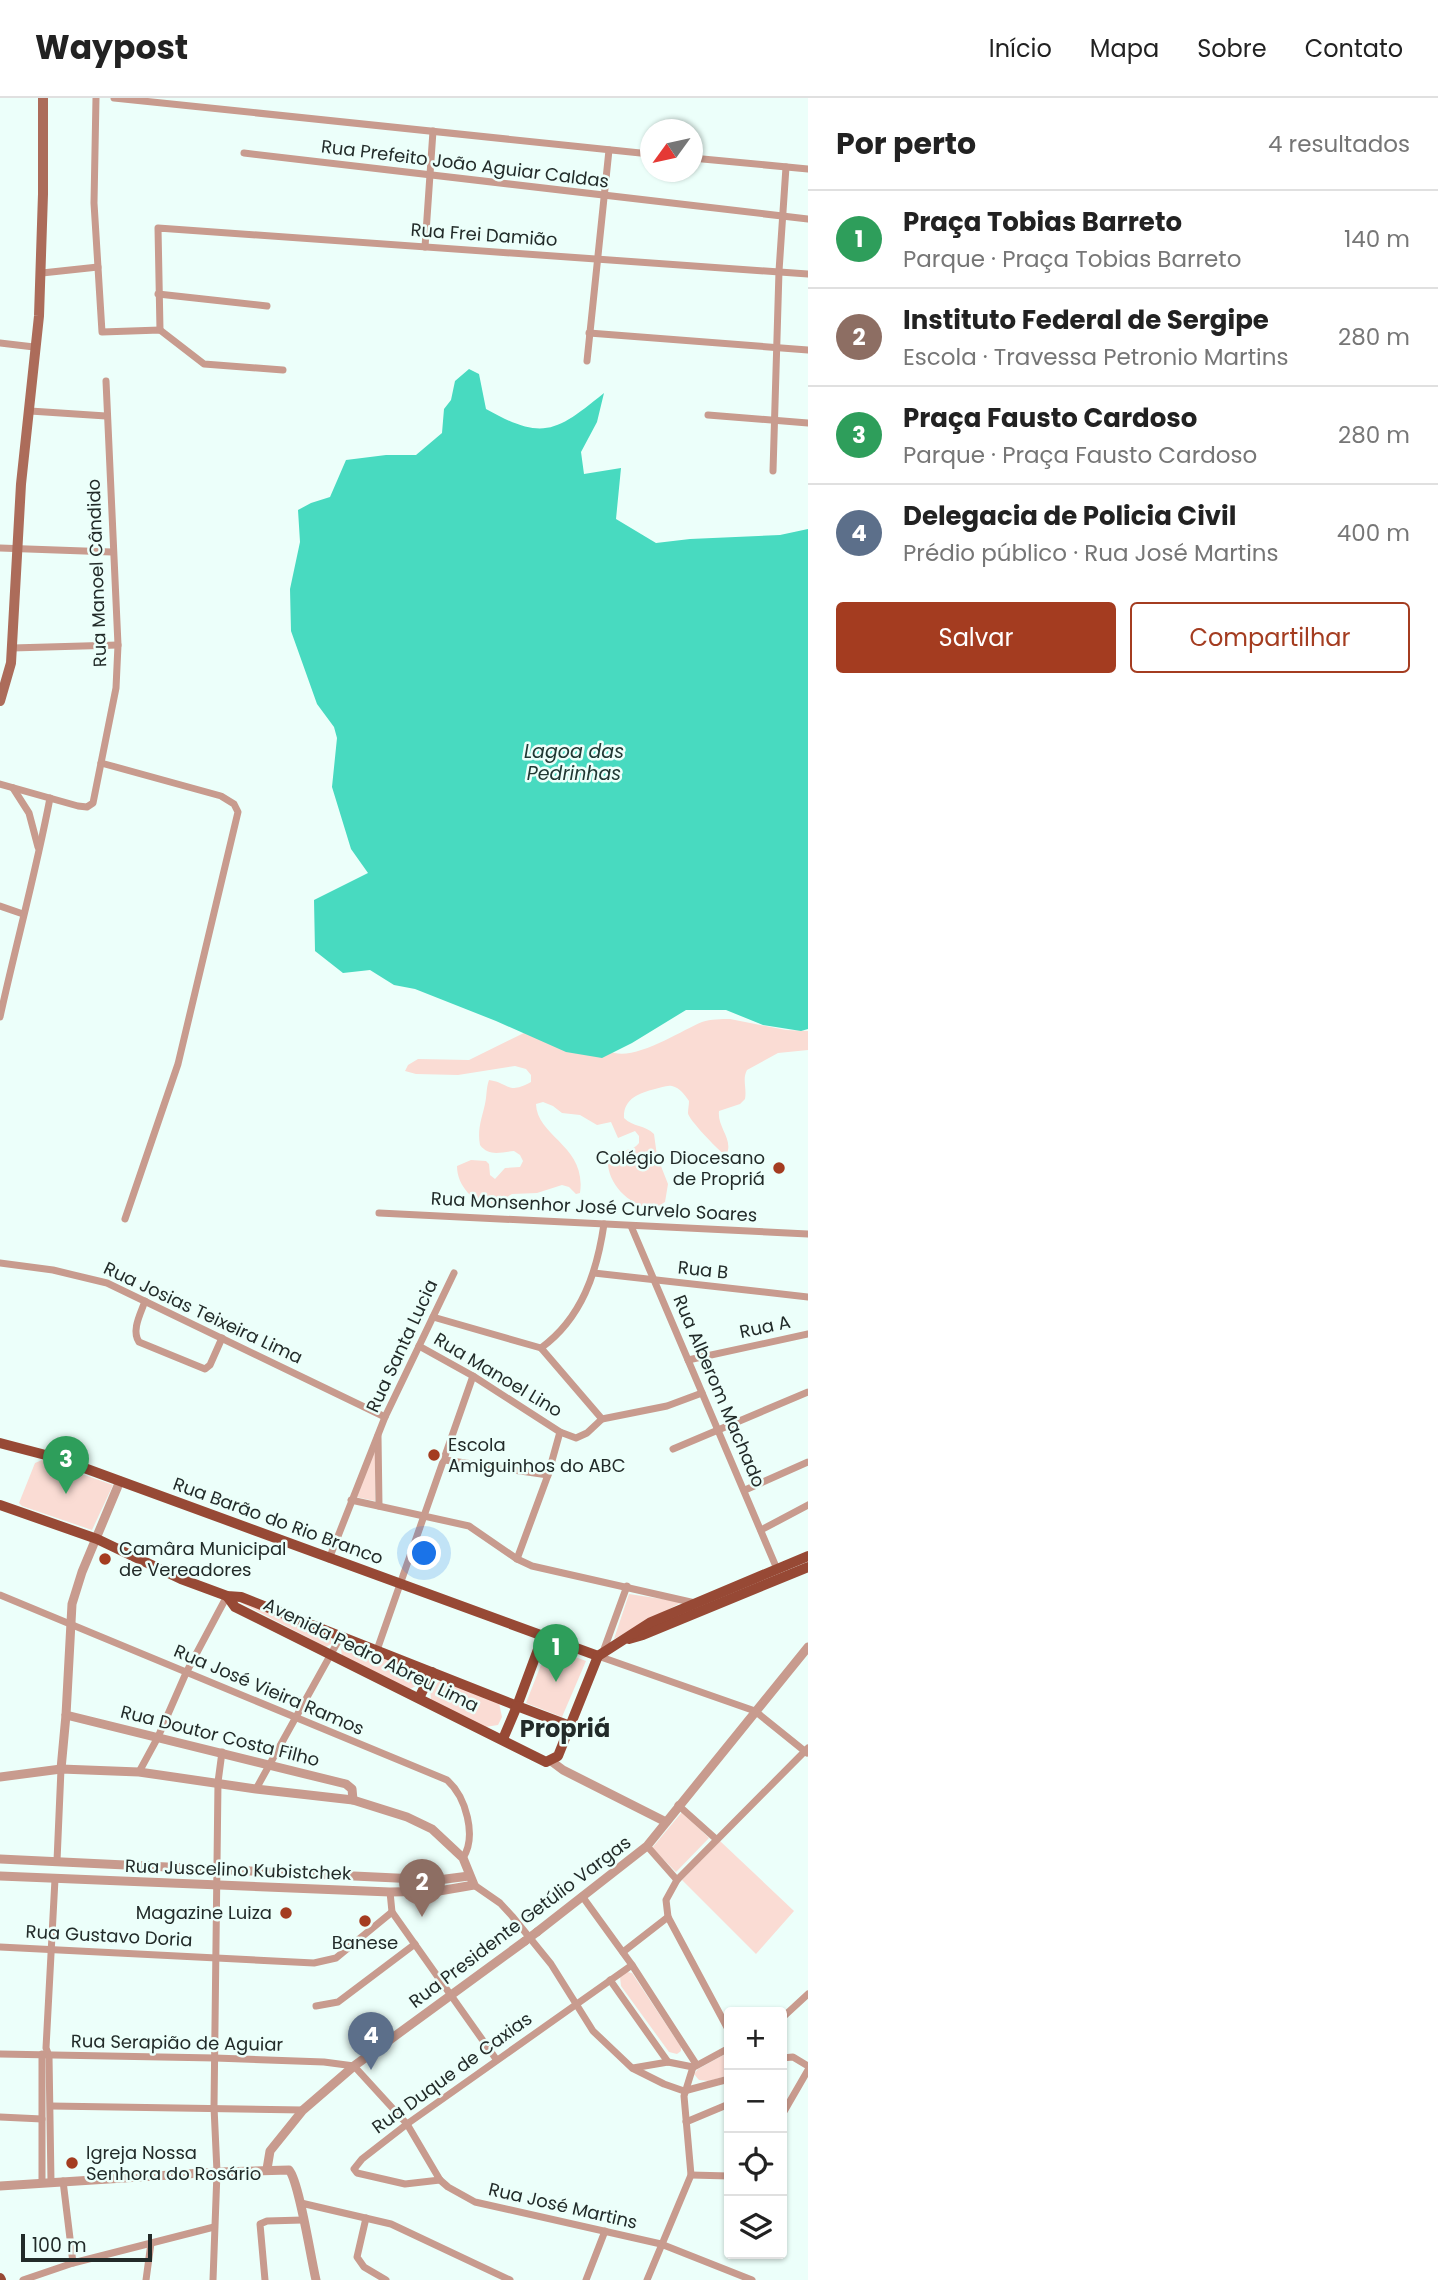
<!DOCTYPE html>
<html lang="pt">
<meta charset="utf-8">
<style>
:root{--surface:#fff;--page:#f2f2f2;--text:#222;--muted:#767676;--line:#e0e0e0;--accent:#a43c20}
body{margin:0;font-family:Poppins,sans-serif;background:var(--page);color:var(--text)}
.controls{position:absolute;right:21px;bottom:21px;display:grid;overflow:hidden;border-radius:7px;box-shadow:0 2px 5px #0004}
.controls button{width:63px;height:63px;display:grid;place-items:center;padding:0;border:0;border-bottom:2px solid var(--line);background:var(--surface);color:var(--text);font:35px sans-serif}
.compass{position:absolute;left:640px;top:21px;width:63px;height:63px;border-radius:50%;background:var(--surface);box-shadow:0 2px 5px #0004;rotate:237deg}
.scale{position:absolute;left:21px;bottom:18px;width:131px;box-sizing:border-box;padding-left:7px;border:4px solid #222b29;border-top:0;font-size:19px;line-height:24px;white-space:nowrap;color:#222b29;-webkit-text-stroke:5px #ecfffa;paint-order:stroke}
.you{position:absolute;left:425px;top:1456px;width:24px;height:24px;margin:-18px;border:5px solid #fff;border-radius:50%;background:#1a73e8;box-shadow:0 0 0 10px #1a73e833}
.badge{display:grid;place-items:center;width:46px;height:46px;border-radius:50%;background:var(--accent);color:#fff;font-size:23px;font-weight:700}
.pin{position:absolute;translate:-50% -58px;filter:drop-shadow(0 2px 4px #0008)}
.pin::after{content:'';position:absolute;top:37px;width:24px;height:21px;background:inherit;clip-path:polygon(0 0,100% 0,50% 100%)}
.list{margin:0;padding:0;list-style:none}
h2{display:flex;justify-content:space-between;align-items:center;height:91px;margin:0;padding:0 28px;font-size:30px}
h2 small{font-size:23px;font-weight:400;color:var(--muted)}
.list li{display:grid;grid-template-columns:46px 1fr auto;gap:21px;align-items:center;box-sizing:border-box;height:98px;padding:0 28px;border-top:2px solid var(--line)}
.list b{display:block;font-size:26px;white-space:nowrap}
.list p{margin:0;font-size:23px;white-space:nowrap;color:var(--muted)}
.list em{font-size:23px;font-style:normal;color:var(--muted)}
.actions{display:flex;gap:14px;padding:21px 28px}
.actions a{flex:1;padding:16px 0;border:2px solid var(--accent);border-radius:7px;text-align:center;font-size:24px;color:var(--accent)}
.actions .main{background:var(--accent);color:#fff}
.icon{flex:none;width:38px;height:38px;fill:none;stroke:currentColor;stroke-width:2;stroke-linecap:round;stroke-linejoin:round}
.map{position:relative;flex:none;width:808px;height:2182px;overflow:hidden}
header{display:flex;align-items:center;gap:42px;box-sizing:border-box;height:98px;padding:0 35px;background:var(--surface);border-bottom:2px solid var(--line)}
header strong{font-size:33px}
nav{display:flex;gap:38px;margin-inline-start:auto;font-size:24px}
main{display:flex}
aside{flex:1;background:var(--surface)}
.map>svg:first-child{display:block}
.green{fill:#fadcd4}
.water{fill:#48dac0}
.lines{fill:none;stroke-linecap:round;stroke-linejoin:round}
.minor{stroke:#c89b8e;stroke-width:7}
.tertiary{stroke:#c89b8e;stroke-width:9}
.secondary{stroke:#ac6c5a;stroke-width:10}
.primary{stroke:#974935;stroke-width:10}
.tertiary-bridge{stroke:#c89b8e;stroke-width:9}
.poi-dot{fill:#a43c20;stroke:#ecfffa;stroke-width:2.5}
.labels{text-anchor:middle;stroke-width:5;stroke-linejoin:round;paint-order:stroke}
.street-label{font-size:18px;fill:#222b29;stroke:#ecfffa}
.poi-label{font-size:18px;fill:#222b29;stroke:#ecfffa;text-anchor:start}
.water-label{font-size:19px;font-style:italic;fill:#203833;stroke:#ecfffa}
.district-label{font-size:24px;font-weight:bold;fill:#222b29;stroke:#ecfffa}
</style>
<header>
<strong>Waypost</strong>
<nav><a>Início</a><a>Mapa</a><a>Sobre</a><a>Contato</a></nav>
</header>
<main>
<div class="map">
<svg width="808" height="2182" viewBox="0 0 808 2182">
<rect width="100%" height="100%" fill="#ecfffa"/>
<g class="green">
<path d="M 730,921 L 786,932 L 808,933 L 808,952 L 778,955 L 747,972 C 742,981 747,990 745,1001 L 740,1006 L 719,1013 C 717,1029 733,1041 727,1055 L 724,1056 C 718,1052 688,1021 688,1015 C 688,1011 689,1007 689,1003 C 685,997 680,990 672,988 C 666,987 661,990 655,991 C 639,995 623,1001 624,1020 C 633,1029 645,1027 654,1036 L 657,1058 L 668,1086 L 665,1104 L 652,1112 C 626,1105 605,1084 608,1057 C 619,1051 631,1055 639,1045 L 639,1038 L 635,1033 L 618,1040 L 611,1024 L 597,1027 L 580,1017 L 562,1015 L 553,1008 L 543,1004 L 536,1006 C 537,1039 587,1048 580,1095 L 576,1096 L 569,1089 L 562,1087 L 537,1095 L 512,1096 L 493,1107 C 474,1106 457,1088 457,1068 L 471,1062 L 486,1063 L 489,1066 L 490,1077 L 495,1081 L 505,1070 L 520,1069 L 523,1063 L 520,1057 L 514,1053 C 501,1054 489,1059 480,1047 C 477,1031 482,1020 485,1006 C 487,998 486,990 489,982 C 509,985 508,997 531,984 L 531,977 L 526,971 L 515,968 L 458,977 L 416,976 L 405,973 L 408,967 L 418,961 L 469,962 L 526,934 L 608,952 C 629,967 680,933 702,924 C 711,921 721,921 730,921 Z"/>
<polygon points="375,1349 375,1403 356,1399"/>
<polygon points="42,1362 113,1387 92,1432 22,1408 19,1405 35,1365"/>
<polygon points="629,1496 682,1504 614,1541"/>
<polygon points="230,1499 331,1540 331,1546 326,1549"/>
<polygon points="347,1546 416,1573 420,1581 416,1588 410,1591 342,1558 341,1551"/>
<polygon points="548,1549 586,1563 562,1619 526,1605"/>
<polygon points="440,1583 499,1605 502,1619 498,1627 485,1629 431,1602 430,1590"/>
<polygon points="682,1714 709,1740 676,1774 652,1750"/>
<polygon points="720,1743 794,1813 756,1856 682,1782"/>
<polygon points="627,1874 632,1875 681,1949 681,1953 677,1956 669,1954 621,1888 620,1879"/>
<polygon points="729,1954 729,1977 709,1983 699,1982 694,1976 698,1971"/>
</g>
<path class="water" d="M 469,271 L 479,276 L 486,311 C 543,343 556,334 604,295 L 597,324 L 581,354 L 584,376 L 621,370 L 616,421 L 656,445 L 690,441 L 780,437 L 808,431 L 808,931 L 801,933 L 763,927 L 726,912 L 686,912 L 632,945 L 602,960 L 566,954 L 496,923 L 415,891 L 394,887 L 370,872 L 343,875 L 315,853 L 314,802 L 368,775 L 351,751 L 332,689 L 337,640 L 334,629 L 317,606 L 291,533 L 290,491 L 300,444 L 298,412 L 311,405 L 330,399 L 346,362 L 386,357 L 416,357 L 442,335 L 444,311 L 451,302 L 455,283 Z"/>
<g class="lines">
<g class="minor">
<polyline points="96,0 94,105 102,234 160,232 204,266 283,272"/>
<polyline points="114,0 650,56"/>
<polyline points="244,55 808,121"/>
<polyline points="692,60 808,71"/>
<polyline points="425,149 433,33"/>
<polyline points="42,175 98,169"/>
<polyline points="158,196 267,208"/>
<polyline points="160,232 158,130 808,176"/>
<polyline points="589,235 808,252"/>
<polyline points="0,245 34,249"/>
<polyline points="587,263 609,52"/>
<polyline points="30,313 106,318"/>
<polyline points="708,317 808,325"/>
<polyline points="773,373 779,173 786,69"/>
<polyline points="0,450 112,454"/>
<polyline points="12,550 118,547"/>
<polyline points="101,665 221,698 234,706 238,714 178,966 125,1121"/>
<polyline points="0,686 78,708 87,709 93,705 116,590 118,547 106,283"/>
<polyline points="13,690 29,715 38,749"/>
<polyline points="0,808 23,816"/>
<path d="M 0,919 C 16,846 36,774 50,700"/>
<polyline points="379,1115 808,1136"/>
<polyline points="631,1128 777,1471"/>
<polyline points="0,1165 53,1172 107,1185 385,1319"/>
<polyline points="594,1175 808,1199"/>
<path d="M 145,1203 C 141,1215 131,1232 139,1244 L 205,1271 L 210,1267 L 222,1240"/>
<polyline points="433,1219 541,1250 602,1321"/>
<polyline points="419,1248 473,1278 560,1334 576,1340 587,1335 602,1321 667,1308 702,1295"/>
<path d="M 541,1250 C 582,1220 597,1174 604,1126"/>
<polyline points="688,1262 808,1236"/>
<polyline points="378,1338 379,1408"/>
<polyline points="673,1351 808,1294"/>
<polyline points="445,1362 548,1377"/>
<polyline points="745,1392 808,1364"/>
<polyline points="351,1402 469,1428 517,1461 532,1468 695,1505"/>
<polyline points="761,1432 808,1407"/>
<polyline points="329,1461 385,1319 454,1175"/>
<polyline points="517,1461 548,1377 560,1334"/>
<path d="M 0,1497 L 447,1682 C 466,1699 477,1738 463,1760"/>
<polyline points="377,1552 473,1278"/>
<polyline points="603,1554 627,1488"/>
<polyline points="598,1558 755,1613 807,1655"/>
<polyline points="139,1674 158,1639 186,1575 227,1498"/>
<polyline points="256,1691 341,1538"/>
<polyline points="678,1707 716,1741"/>
<polyline points="647,1748 677,1782"/>
<polyline points="57,1763 61,1671"/>
<polyline points="474,1787 500,1805 512,1818 551,1866 593,1933 632,1970 664,1986 684,1993 729,1981"/>
<polyline points="390,1794 392,1814 496,1961"/>
<polyline points="582,1798 632,1867 696,1966"/>
<polyline points="0,1849 314,1865 336,1860 392,1814"/>
<polyline points="623,1854 668,1819"/>
<polyline points="610,1882 668,1964"/>
<polyline points="316,1908 338,1904 415,1846"/>
<polyline points="782,1920 808,1896"/>
<polyline points="729,1933 668,1819 666,1802 677,1782 808,1650"/>
<polyline points="0,1956 215,1960 324,1964 354,1968 407,2026 440,2082 448,2089 475,2104 661,2146 752,2182"/>
<polyline points="42,1956 42,2084"/>
<polyline points="782,1960 793,1959 808,1968"/>
<polyline points="694,1969 729,1950"/>
<polyline points="633,1970 668,1964 693,1969"/>
<polyline points="51,2008 303,2012"/>
<polyline points="782,2017 808,1972"/>
<polyline points="0,2019 42,2021"/>
<polyline points="686,2024 729,2006"/>
<polyline points="691,2077 729,2078"/>
<polyline points="440,2082 405,2086 357,2075 354,2071 362,2061 407,2026 632,1867"/>
<polyline points="63,2083 73,2165"/>
<polyline points="51,2084 49,1958 46,1950 55,1781"/>
<polyline points="301,2105 391,2126 510,2182"/>
<polyline points="366,2120 357,2159 364,2169 386,2182"/>
<polyline points="23,2182 73,2165 214,2129"/>
<polyline points="146,2182 151,2145"/>
<polyline points="213,2182 217,2074 214,2009 218,1684 222,1654"/>
<polyline points="265,2182 260,2126 267,2123 303,2122"/>
<polyline points="586,2182 605,2133"/>
<polyline points="647,2182 691,2077 684,1998 693,1969"/>
</g>
<g class="tertiary">
<polyline points="66,1617 346,1686 352,1691 353,1702"/>
<polyline points="551,1663 563,1672 666,1724"/>
<polyline points="61,1671 66,1617 72,1506 82,1474 120,1383"/>
<polyline points="0,1679 61,1671 139,1674 256,1691 353,1702 407,1719 432,1731 463,1760 474,1787 439,1793 390,1794 0,1778"/>
<polyline points="0,1761 438,1782 469,1778"/>
<polyline points="537,1834 647,1748 808,1549"/>
<polyline points="267,2071 270,2053 303,2012 354,1968 525,1843"/>
<path d="M 0,2088 L 217,2074 L 289,2072 C 299,2083 311,2161 316,2182"/>
</g>
<polyline class="secondary" points="0,603 11,565 21,386 39,218 43,96 43,0"/>
<g class="primary">
<polyline points="0,1345 57,1360 598,1558"/>
<polyline points="0,1407 97,1441 181,1481 227,1498 241,1499 517,1608 543,1538"/>
<polyline points="227,1498 235,1509 546,1664 558,1658 598,1558"/>
<polyline points="629,1541 643,1537 808,1469"/>
<polyline points="598,1558 651,1524 808,1458"/>
<polyline points="419,1600 432,1574"/>
<polyline points="503,1641 517,1608 570,1628"/>
<polyline points="0,2180 1,2182"/>
</g>
<polyline class="tertiary-bridge" points="525,1843 537,1834"/>
</g>
<g class="poi-dot">
<circle cx="779" cy="1070" r="7"/>
<circle cx="434" cy="1357" r="7"/>
<circle cx="105" cy="1461" r="7"/>
<circle cx="286" cy="1815" r="7"/>
<circle cx="365" cy="1823" r="7"/>
<circle cx="72" cy="2065" r="7"/>
</g>
<g class="labels">
<g class="street-label">
<text transform="translate(465 66) rotate(7)" y="6">Rua Prefeito João Aguiar Caldas</text>
<text transform="translate(484 137) rotate(4)" y="6">Rua Frei Damião</text>
<text transform="translate(97 475) rotate(-92)" y="6">Rua Manoel Cândido</text>
<text transform="translate(594 1109) rotate(3)" y="6">Rua Monsenhor José Curvelo Soares</text>
<text transform="translate(703 1172) rotate(6)" y="6">Rua B</text>
<text transform="translate(203 1215) rotate(25)" y="6">Rua Josias Teixeira Lima</text>
<text transform="translate(765 1229) rotate(-12)" y="6">Rua A</text>
<text transform="translate(402 1248) rotate(-65)" y="6">Rua Santa Lucia</text>
<text transform="translate(498 1277) rotate(31)" y="6">Rua Manoel Lino</text>
<text transform="translate(719 1293) rotate(67)" y="6">Rua Alberom Machado</text>
<text transform="translate(278 1423) rotate(20)" y="6">Rua Barão do Rio Branco</text>
<text transform="translate(371 1557) rotate(26)" y="6">Avenida Pedro Abreu Lima</text>
<text transform="translate(269 1592) rotate(23)" y="6">Rua José Vieira Ramos</text>
<text transform="translate(220 1638) rotate(14)" y="6">Rua Doutor Costa Filho</text>
<text transform="translate(238 1772) rotate(2)" y="6">Rua Juscelino Kubistchek</text>
<text transform="translate(520 1824) rotate(-37)" y="6">Rua Presidente Getúlio Vargas</text>
<text transform="translate(109 1838) rotate(3)" y="6">Rua Gustavo Doria</text>
<text transform="translate(177 1945) rotate(1)" y="6">Rua Serapião de Aguiar</text>
<text transform="translate(452 1975) rotate(-36)" y="6">Rua Duque de Caxias</text>
<text transform="translate(563 2108) rotate(13)" y="6">Rua José Martins</text>
</g>
<g class="poi-label">
<text x="765" y="1066" text-anchor="end">Colégio Diocesano<tspan x="765" dy="21">de Propriá</tspan></text>
<text x="448" y="1353">Escola<tspan x="448" dy="21">Amiguinhos do ABC</tspan></text>
<text x="119" y="1457">Camâra Municipal<tspan x="119" dy="21">de Vereadores</tspan></text>
<text x="272" y="1821" text-anchor="end">Magazine Luiza</text>
<text x="365" y="1851" text-anchor="middle">Banese</text>
<text x="86" y="2061">Igreja Nossa<tspan x="86" dy="21">Senhora do Rosário</tspan></text>
</g>
<g class="water-label">
<text x="574" y="660">Lagoa das<tspan x="574" dy="22">Pedrinhas</tspan></text>
</g>
<g class="district-label">
<text x="565" y="1639">Propriá</text>
</g>
</g>
</svg>
<div class="controls">
<button>+</button>
<button>−</button>
<button><svg class="icon" aria-label="locate" viewBox="0 0 24 24"><circle cx="12" cy="12" r="6"/><path d="M12 2v4M12 18v4M2 12h4M18 12h4"/></svg></button>
<button><svg class="icon" aria-label="layers" viewBox="0 0 24 24"><path d="M12 4l9 5-9 5-9-5zM3 14l9 5 9-5"/></svg></button>
</div>
<svg class="compass" viewBox="-18 -18 36 36"><path d="M0-13l5 13h-10z" fill="#e53935"/><path d="M0 13l5-13h-10z" fill="#767676"/></svg>
<div class="scale">100 m</div>
<div class="you"></div>
<div class="pin badge" style="left:556px;top:1584px;background:#2e9e5b">1</div>
<div class="pin badge" style="left:422px;top:1819px;background:#8d6e63">2</div>
<div class="pin badge" style="left:66px;top:1396px;background:#2e9e5b">3</div>
<div class="pin badge" style="left:371px;top:1972px;background:#5c6f8a">4</div>
</div>
<aside>
<h2>Por perto<small>4 resultados</small></h2>
<ul class="list">
<li><span class="badge" style="background:#2e9e5b">1</span><div><b>Praça Tobias Barreto</b><p>Parque · Praça Tobias Barreto</p></div><em>140 m</em></li>
<li><span class="badge" style="background:#8d6e63">2</span><div><b>Instituto Federal de Sergipe</b><p>Escola · Travessa Petronio Martins</p></div><em>280 m</em></li>
<li><span class="badge" style="background:#2e9e5b">3</span><div><b>Praça Fausto Cardoso</b><p>Parque · Praça Fausto Cardoso</p></div><em>280 m</em></li>
<li><span class="badge" style="background:#5c6f8a">4</span><div><b>Delegacia de Policia Civil</b><p>Prédio público · Rua José Martins</p></div><em>400 m</em></li>
</ul>
<div class="actions"><a class="main">Salvar</a><a>Compartilhar</a></div>
</aside>
</main>
